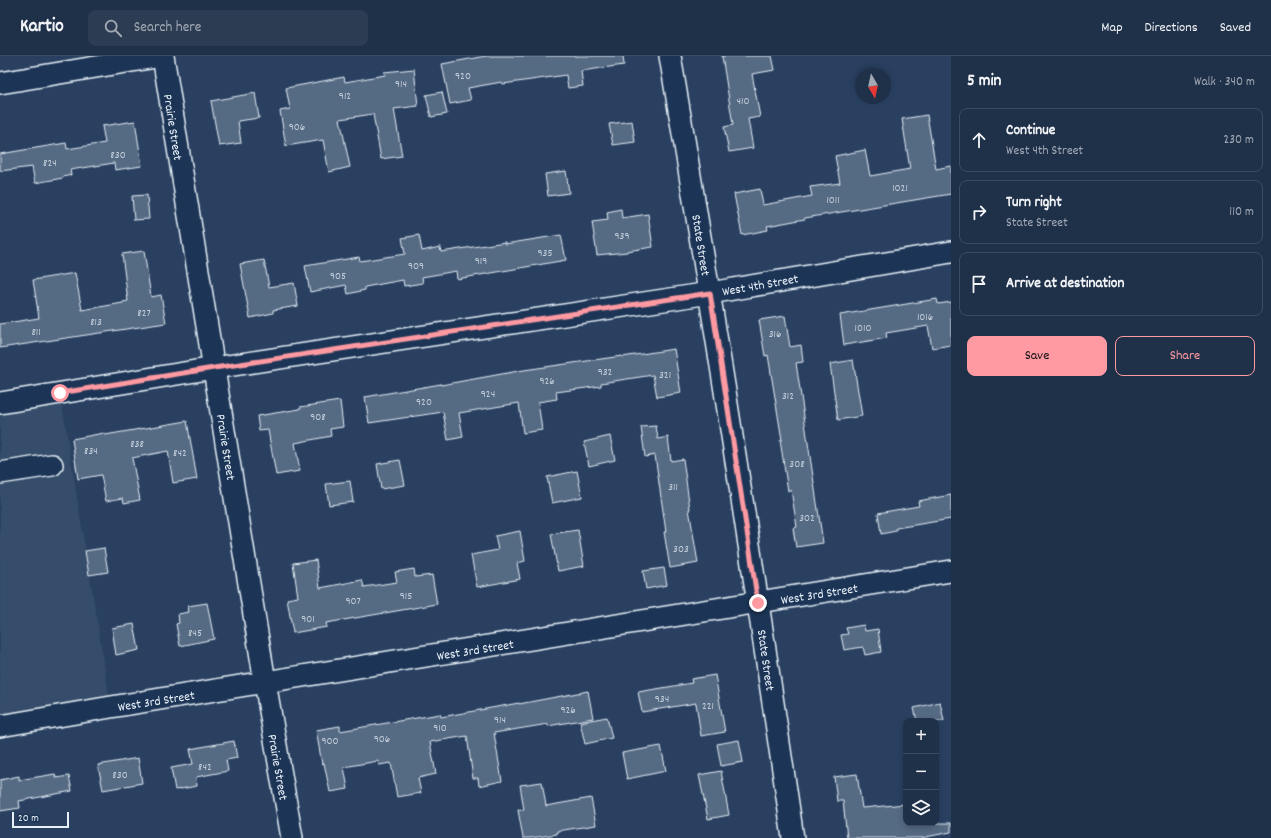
<!DOCTYPE html>
<meta charset="utf-8">
<style>
:root{--surface:#1f3049;--page:#2c3c53;--text:#f1f3f6;--muted:#a1a9b4;--line:#3c4b61;--accent:#ff9aa2}
body{margin:0;font-family:Dekko,sans-serif;background:var(--page);color:var(--text)}
.controls{position:absolute;right:12px;bottom:12px;display:grid;overflow:hidden;border-radius:8px;box-shadow:0 2px 6px #0003}
.controls button{width:36px;height:36px;display:grid;place-items:center;padding:0;border:0;border-bottom:1px solid var(--line);background:var(--surface);color:var(--text);font:20px sans-serif}
.compass{position:absolute;left:855px;top:12px;width:36px;height:36px;border-radius:50%;background:var(--surface);box-shadow:0 2px 6px #0003;rotate:171deg}
.scale{position:absolute;left:12px;bottom:10px;width:57px;box-sizing:border-box;padding-left:4px;border:2px solid #e8f1f8;border-top:0;font-size:11px;line-height:14px;white-space:nowrap;color:#e8f1f8;-webkit-text-stroke:3px #1d3557;paint-order:stroke}
.stop{position:absolute;width:12px;height:12px;margin:-9px;border:3px solid #ff9aa2;border-radius:50%;background:#fff}
.stop.end{background:#ff9aa2;border-color:#fff;box-shadow:0 1px 4px #0008}
.list{margin:0;padding:0;list-style:none}
h2{display:flex;justify-content:space-between;align-items:center;height:52px;margin:0;padding:0 16px;font-size:17px}
h2 small{font-size:13px;font-weight:400;color:var(--muted)}
.list li{display:grid;grid-template-columns:26px 1fr auto;gap:12px;align-items:center;box-sizing:border-box;height:64px;margin:0 8px 8px;padding:0 8px;border:1px solid var(--line);border-radius:8px}
.list b{display:block;font-size:15px;white-space:nowrap}
.list p{margin:0;font-size:13px;white-space:nowrap;color:var(--muted)}
.list em{font-size:13px;font-style:normal;color:var(--muted)}
.actions{display:flex;gap:8px;padding:12px 16px}
.actions a{flex:1;padding:9px 0;border:1px solid var(--accent);border-radius:8px;text-align:center;font-size:14px;color:var(--accent)}
.actions .main{background:var(--accent);color:#111}
.icon{flex:none;width:22px;height:22px;fill:none;stroke:currentColor;stroke-width:2;stroke-linecap:round;stroke-linejoin:round}
.map{position:relative;flex:none;width:951px;height:782px;overflow:hidden}
header{display:flex;align-items:center;gap:24px;box-sizing:border-box;height:56px;padding:0 20px;background:var(--surface);border-bottom:1px solid var(--line)}
header strong{font-size:19px}
nav{display:flex;gap:22px;margin-inline-start:auto;font-size:14px}
.search{width:280px;height:36px;background:var(--page);display:flex;align-items:center;gap:10px;box-sizing:border-box;padding:0 14px;border-radius:8px;color:var(--muted);font-size:15px}
main{display:flex}
aside{flex:1;background:var(--surface)}
.map>svg:first-child{display:block}
.built{fill:#364d6b}
.building{fill:#556a83;stroke:#e8f1f8}
.lines{fill:none;stroke-linecap:round;stroke-linejoin:round}
.minor-casing{stroke:#e8f1f8;stroke-width:24}
.minor{stroke:#1d3557;stroke-width:21}
.route{stroke:#ff9aa2;stroke-width:5}
.labels{text-anchor:middle;stroke-width:3.5;stroke-linejoin:round;paint-order:stroke}
.number-label{font-size:11px;fill:#c3cfdb}
.street-label{font-size:13px;fill:#e8f1f8;stroke:#1d3557}
</style>
<header>
<strong>Kartio</strong>
<div class="search"><svg class="icon" aria-label="search" viewBox="0 0 24 24"><circle cx="10" cy="10" r="6"/><path d="M15 15l6 6"/></svg>Search here</div>
<nav><a>Map</a><a>Directions</a><a>Saved</a></nav>
</header>
<main>
<div class="map">
<svg width="951" height="782" viewBox="0 0 951 782">
<rect width="100%" height="100%" fill="#294061"/>
<filter id="ink" filterUnits="userSpaceOnUse"><feTurbulence type="fractalNoise" baseFrequency=".025" numOctaves="2"/><feDisplacementMap in="SourceGraphic" scale="8" xChannelSelector="R" yChannelSelector="G"/><feConvolveMatrix kernelMatrix="1 2 1 2 8 2 1 2 1" color-interpolation-filters="sRGB"/></filter>
<g filter="url(#ink)">
<polygon class="built" points="60,337 111,651 0,670 0,347"/>
<g class="building">
<polygon points="486,0 623,0 624,9 581,15 583,30 568,32 566,19 503,28 502,26 468,32 471,44 450,48 442,8"/>
<polygon points="722,0 772,0 775,14 752,18 760,61 748,63 753,92 729,96 724,71 733,69"/>
<polygon points="414,13 418,50 394,53 402,100 381,103 373,58 340,63 350,111 329,116 323,84 286,90 280,55 290,53 286,32 344,21 345,26 385,19 384,16"/>
<polygon points="442,36 447,58 431,61 426,39"/>
<polygon points="255,37 259,62 238,65 241,87 219,90 211,45"/>
<polygon points="927,59 936,113 951,110 951,138 805,162 805,163 767,170 768,174 742,179 734,138 760,133 763,149 812,140 810,131 840,127 835,100 865,94 870,120 910,113 902,63"/>
<polygon points="135,65 142,110 115,114 114,107 70,114 71,119 63,121 63,122 35,127 32,111 0,115 0,98 66,87 67,93 105,87 102,70"/>
<polygon points="632,65 635,86 613,89 609,68"/>
<polygon points="566,115 569,137 548,140 545,118"/>
<polygon points="147,139 149,163 134,164 132,140"/>
<polygon points="621,153 622,162 648,158 653,191 627,195 627,196 597,199 592,166 608,164 607,156"/>
<polygon points="419,179 422,195 440,191 441,196 505,186 505,188 561,179 566,204 457,223 456,215 422,221 423,227 404,230 403,224 365,231 365,234 348,238 346,229 310,236 305,210 359,201 360,205 405,198 402,182"/>
<polygon points="144,195 151,241 161,239 166,267 0,292 0,268 39,262 33,224 75,217 82,254 123,247 123,246 128,245 122,198"/>
<polygon points="264,204 269,231 294,227 298,250 273,254 273,257 250,262 240,208"/>
<polygon points="937,243 938,248 951,246 951,289 932,292 928,270 886,277 887,282 844,289 840,259"/>
<polygon points="785,260 790,291 801,289 803,306 796,307 823,487 796,491 793,472 797,471 791,434 788,435 780,384 782,384 768,299 765,300 759,264"/>
<polygon points="674,293 681,337 657,341 653,319 601,327 601,330 556,336 557,343 538,346 542,374 523,377 519,347 459,357 463,381 448,384 443,356 369,367 365,341 441,328 441,329 524,314 622,300 622,301"/>
<polygon points="853,304 862,360 838,364 830,308"/>
<polygon points="340,345 343,371 330,373 331,380 295,387 300,415 276,419 268,374 259,375 257,360 300,353 300,351"/>
<polygon points="187,365 197,423 173,427 168,395 132,402 140,444 124,447 123,442 106,445 101,419 78,423 72,383 104,377 105,379"/>
<polygon points="656,370 658,383 668,381 671,405 683,403 690,453 689,453 698,507 670,512 664,476 666,476 655,399 645,401 641,371"/>
<polygon points="610,380 615,404 589,410 584,386"/>
<polygon points="400,404 405,429 381,433 377,408"/>
<polygon points="577,415 582,441 552,447 547,421"/>
<polygon points="350,425 353,446 329,449 326,428"/>
<polygon points="951,439 951,463 896,472 896,475 881,478 878,457 919,450 918,445"/>
<polygon points="578,474 584,510 558,515 551,478"/>
<polygon points="520,475 525,505 517,507 520,523 477,531 471,499 498,494 495,480"/>
<polygon points="104,492 108,516 89,519 85,495"/>
<polygon points="316,504 320,532 362,524 364,531 397,526 395,516 414,513 415,521 432,519 437,548 326,567 327,571 293,577 287,543 298,541 293,507"/>
<polygon points="664,512 667,529 646,533 643,515"/>
<polygon points="207,547 214,583 180,590 176,568 179,567 178,558 189,556 188,550"/>
<polygon points="134,568 139,594 116,599 112,572"/>
<polygon points="864,569 865,575 878,573 881,596 865,599 863,591 844,594 841,579 848,578 846,572"/>
<polygon points="715,619 725,676 701,680 696,647 642,656 638,636 692,627 691,623"/>
<polygon points="588,635 593,662 548,670 548,668 494,677 502,725 479,730 478,722 473,722 467,680 430,686 436,718 418,722 421,737 397,741 391,707 379,709 378,705 344,711 348,733 330,736 324,707 322,708 316,674 340,670 340,675 440,658 441,661 519,647 519,648"/>
<polygon points="940,646 944,665 917,665 914,652"/>
<polygon points="607,661 612,682 585,688 580,666"/>
<polygon points="739,684 743,706 721,710 717,688"/>
<polygon points="234,685 237,702 226,704 228,715 196,721 197,730 175,734 171,712 193,708 190,693"/>
<polygon points="661,690 666,715 627,723 622,697"/>
<polygon points="138,702 142,727 103,734 98,709"/>
<polygon points="721,715 729,759 708,763 699,719"/>
<polygon points="55,718 56,722 69,720 72,735 19,745 20,752 0,755 0,724 19,720 19,724"/>
<polygon points="857,718 862,752 906,748 906,767 951,767 951,776 921,782 847,782 843,745 837,745 834,721"/>
<polygon points="542,726 546,750 591,742 596,769 557,775 557,778 531,782 523,782 518,754 524,754 520,729"/>
</g>
<g class="lines">
<g class="minor-casing">
<g id="minor">
<polyline points="163,0 265,626 292,782"/>
<path d="M 670,0 C 714,260 755,521 793,782"/>
<polyline points="0,27 162,0"/>
<polyline points="0,347 214,312 710,237 951,196"/>
<polyline points="0,417 52,409"/>
<polyline points="0,670 111,651 951,515"/>
</g>
</g>
<use href="#minor" class="minor"/>
</g>
</g>
<g class="lines" filter="url(#ink)">
<polyline class="route" points="60,337 214,312 710,237 758,547"/>
</g>
<g class="labels">
<g class="number-label">
<text x="463" y="23">920</text>
<text x="401" y="31">914</text>
<text x="345" y="43">912</text>
<text x="743" y="48">410</text>
<text x="297" y="74">906</text>
<text x="118" y="102">830</text>
<text x="50" y="110">824</text>
<text x="900" y="135">1021</text>
<text x="833" y="147">1011</text>
<text x="622" y="183">939</text>
<text x="545" y="200">935</text>
<text x="481" y="208">919</text>
<text x="416" y="213">909</text>
<text x="338" y="223">905</text>
<text x="144" y="260">827</text>
<text x="925" y="264">1016</text>
<text x="96" y="269">813</text>
<text x="863" y="275">1010</text>
<text x="36" y="279">811</text>
<text x="775" y="281">316</text>
<text x="605" y="319">932</text>
<text x="665" y="322">321</text>
<text x="547" y="328">926</text>
<text x="488" y="341">924</text>
<text x="788" y="343">312</text>
<text x="424" y="349">920</text>
<text x="318" y="364">908</text>
<text x="137" y="391">838</text>
<text x="91" y="398">834</text>
<text x="180" y="400">842</text>
<text x="797" y="411">308</text>
<text x="673" y="434">311</text>
<text x="807" y="465">302</text>
<text x="681" y="496">303</text>
<text x="406" y="543">915</text>
<text x="353" y="548">907</text>
<text x="308" y="566">901</text>
<text x="195" y="580">845</text>
<text x="662" y="646">934</text>
<text x="708" y="653">221</text>
<text x="568" y="657">926</text>
<text x="500" y="667">914</text>
<text x="440" y="675">910</text>
<text x="382" y="686">906</text>
<text x="330" y="688">900</text>
<text x="205" y="714">842</text>
<text x="120" y="722">830</text>
</g>
<g class="street-label">
<text transform="translate(174 71) rotate(81)" y="5">Prairie Street</text>
<text transform="translate(702 189) rotate(81)" y="5">State Street</text>
<text transform="translate(760 228) rotate(-10)" y="5">West 4th Street</text>
<text transform="translate(227 391) rotate(81)" y="5">Prairie Street</text>
<text transform="translate(819 537) rotate(-9)" y="5">West 3rd Street</text>
<text transform="translate(475 593) rotate(-9)" y="5">West 3rd Street</text>
<text transform="translate(767 604) rotate(82)" y="5">State Street</text>
<text transform="translate(156 644) rotate(-9)" y="5">West 3rd Street</text>
<text transform="translate(279 711) rotate(80)" y="5">Prairie Street</text>
</g>
</g>
</svg>
<div class="controls">
<button>+</button>
<button>−</button>
<button><svg class="icon" aria-label="layers" viewBox="0 0 24 24"><path d="M12 4l9 5-9 5-9-5zM3 14l9 5 9-5"/></svg></button>
</div>
<svg class="compass" viewBox="-18 -18 36 36"><path d="M0-13l5 13h-10z" fill="#e53935"/><path d="M0 13l5-13h-10z" fill="#a1a9b4"/></svg>
<div class="scale">20 m</div>
<div class="stop" style="left:60px;top:337px"></div>
<div class="stop end" style="left:758px;top:547px"></div>
</div>
<aside>
<h2>5 min<small>Walk · 340 m</small></h2>
<ul class="list">
<li><svg class="icon" aria-label="ahead" viewBox="0 0 24 24"><path d="M12 20V5M6 11l6-6 6 6"/></svg><div><b>Continue</b><p>West 4th Street</p></div><em>230 m</em></li>
<li><svg class="icon" aria-label="right" viewBox="0 0 24 24"><path d="M7 20v-9h11M14 6l5 5-5 5"/></svg><div><b>Turn right</b><p>State Street</p></div><em>110 m</em></li>
<li><svg class="icon" aria-label="arrive" viewBox="0 0 24 24"><path d="M6 21V4h12l-3 4 3 4H6"/></svg><div><b>Arrive at destination</b></div></li>
</ul>
<div class="actions"><a class="main">Save</a><a>Share</a></div>
</aside>
</main>
